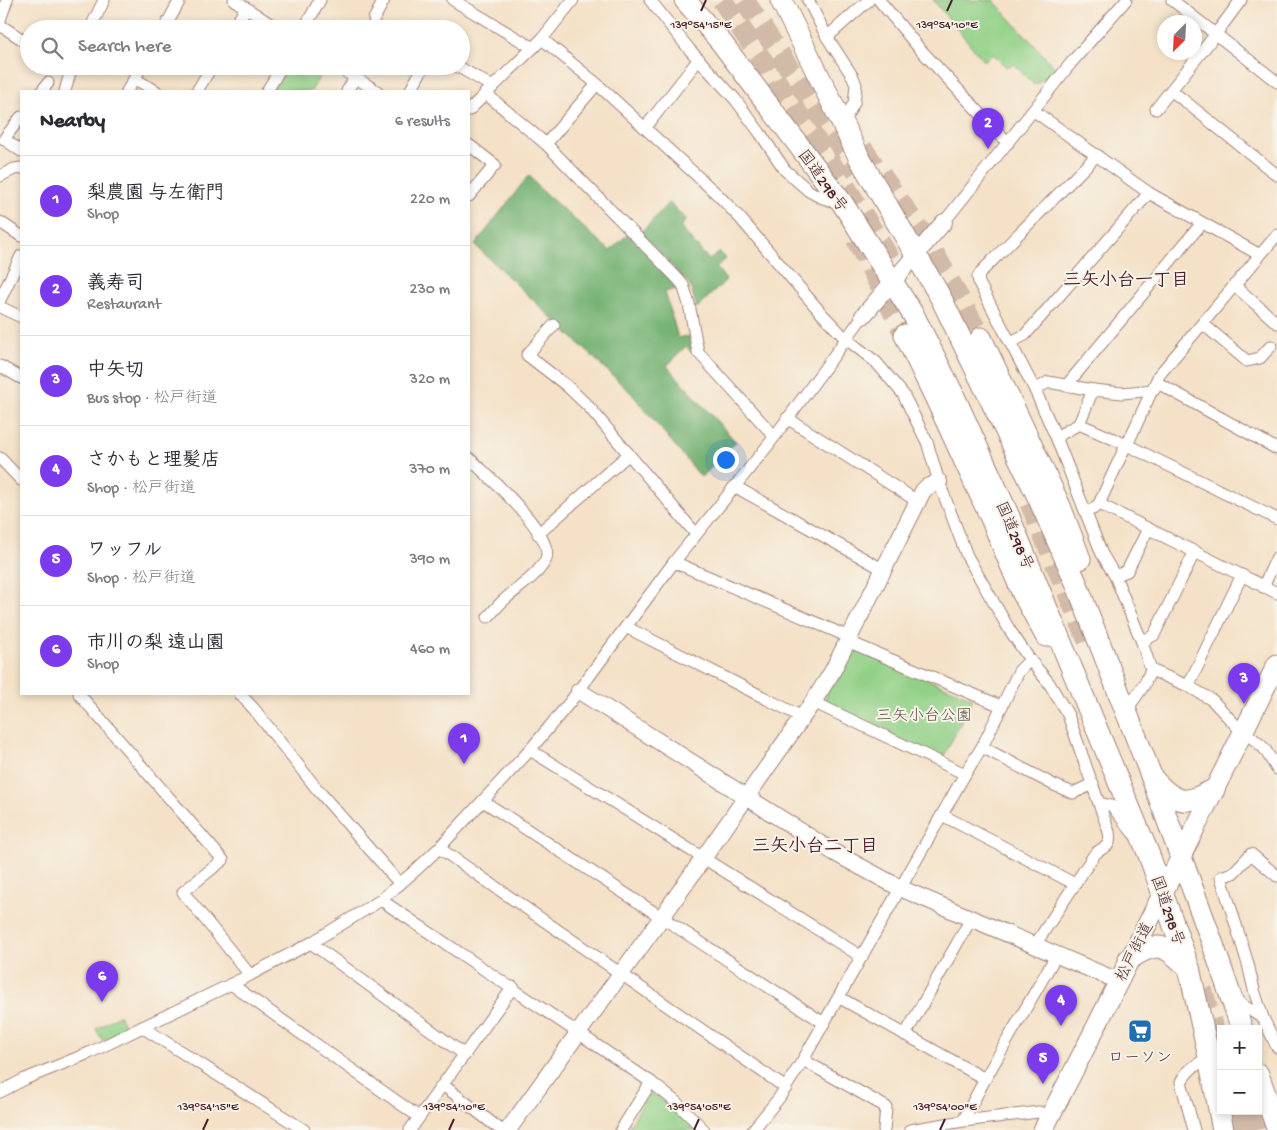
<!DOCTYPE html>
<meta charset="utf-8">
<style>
:root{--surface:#fff;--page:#f2f2f3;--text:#2b2b33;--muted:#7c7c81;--line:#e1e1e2;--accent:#7c3aed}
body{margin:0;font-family:"Gochi Hand","Klee One",sans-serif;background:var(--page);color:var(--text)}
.controls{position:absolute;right:15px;bottom:15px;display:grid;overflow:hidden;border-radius:0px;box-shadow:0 2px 8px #0003}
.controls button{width:45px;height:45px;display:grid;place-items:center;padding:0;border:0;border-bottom:1px solid var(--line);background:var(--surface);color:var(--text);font:25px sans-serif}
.compass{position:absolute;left:1157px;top:15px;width:45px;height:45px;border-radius:50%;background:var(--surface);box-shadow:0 2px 8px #0003;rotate:204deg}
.you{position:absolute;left:725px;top:459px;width:18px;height:18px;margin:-12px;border:4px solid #fff;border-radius:50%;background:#1a73e8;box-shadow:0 0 0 8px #1a73e833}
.badge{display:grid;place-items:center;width:32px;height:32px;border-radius:50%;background:var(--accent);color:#fff;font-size:16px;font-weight:700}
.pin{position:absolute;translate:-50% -41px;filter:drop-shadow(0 1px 2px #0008)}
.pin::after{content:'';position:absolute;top:26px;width:18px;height:15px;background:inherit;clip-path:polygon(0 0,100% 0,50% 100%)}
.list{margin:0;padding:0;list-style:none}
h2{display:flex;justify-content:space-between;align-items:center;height:65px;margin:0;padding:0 20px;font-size:21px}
h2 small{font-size:16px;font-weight:400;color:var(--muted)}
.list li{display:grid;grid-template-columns:32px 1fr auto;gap:15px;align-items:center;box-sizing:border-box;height:90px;padding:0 20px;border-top:1px solid var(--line)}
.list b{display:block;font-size:19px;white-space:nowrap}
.list p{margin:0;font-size:16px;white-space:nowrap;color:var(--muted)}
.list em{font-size:16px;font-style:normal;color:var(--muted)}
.icon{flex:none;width:28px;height:28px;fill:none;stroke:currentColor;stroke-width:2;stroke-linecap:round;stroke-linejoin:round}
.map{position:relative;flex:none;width:1277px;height:1130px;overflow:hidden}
.search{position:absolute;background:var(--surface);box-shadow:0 2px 8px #0003;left:20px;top:20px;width:450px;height:55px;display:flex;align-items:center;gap:12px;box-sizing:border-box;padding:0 18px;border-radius:28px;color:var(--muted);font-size:19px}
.panel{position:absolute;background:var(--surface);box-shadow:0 2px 8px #0003;left:20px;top:90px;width:450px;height:605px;border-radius:0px}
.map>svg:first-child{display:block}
.green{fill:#91d086;stroke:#6e7858}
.forest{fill:#74b273;stroke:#5f684f}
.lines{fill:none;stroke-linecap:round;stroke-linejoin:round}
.highway-tunnel{stroke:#d2baa8;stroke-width:21;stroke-dasharray:21 11;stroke-linecap:butt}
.street-casing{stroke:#9f8079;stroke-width:13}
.secondary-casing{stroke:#9f8079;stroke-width:18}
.primary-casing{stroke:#9f8079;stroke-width:21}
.highway-casing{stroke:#9f8079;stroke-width:23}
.street{stroke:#fff;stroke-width:11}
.secondary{stroke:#fff;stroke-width:16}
.primary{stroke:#fff;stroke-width:19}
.highway{stroke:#fff;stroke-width:21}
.ticks{fill:none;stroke:#4a1f2b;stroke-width:2}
.labels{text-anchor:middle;stroke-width:4;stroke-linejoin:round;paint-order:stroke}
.street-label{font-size:16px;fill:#4a1f2b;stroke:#f7f3e8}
.park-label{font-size:16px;fill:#5f5446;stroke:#f7f3e8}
.poi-label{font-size:16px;fill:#4a1f2b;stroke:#f7f3e8}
.neighbourhood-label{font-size:18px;font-weight:bold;fill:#4a1f2b;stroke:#f7f3e8}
.ticks-label{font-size:12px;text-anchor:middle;fill:#4a1f2b;stroke:#f7f3e8;stroke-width:4;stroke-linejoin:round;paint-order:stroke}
</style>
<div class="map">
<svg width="1277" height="1130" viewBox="0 0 1277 1130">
<rect width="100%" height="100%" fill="#f7f3e8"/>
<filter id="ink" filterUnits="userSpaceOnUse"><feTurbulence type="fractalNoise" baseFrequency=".02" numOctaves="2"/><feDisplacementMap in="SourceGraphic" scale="10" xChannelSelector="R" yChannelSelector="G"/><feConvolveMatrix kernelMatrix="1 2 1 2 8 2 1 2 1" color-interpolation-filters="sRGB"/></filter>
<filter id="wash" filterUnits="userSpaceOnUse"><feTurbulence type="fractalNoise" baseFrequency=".0096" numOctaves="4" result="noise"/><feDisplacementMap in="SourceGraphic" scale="20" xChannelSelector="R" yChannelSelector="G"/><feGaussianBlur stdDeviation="1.12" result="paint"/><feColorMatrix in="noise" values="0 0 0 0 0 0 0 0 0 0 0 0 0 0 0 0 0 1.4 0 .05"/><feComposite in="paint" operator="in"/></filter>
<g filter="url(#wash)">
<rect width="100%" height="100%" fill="#f4e1c7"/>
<g class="green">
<polygon points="933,0 993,0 1057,70 1034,85 1014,64 1006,67 993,54 984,61"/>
<polygon points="285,66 324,66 325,67 311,91 271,91"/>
<polygon points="858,651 973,698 942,760 826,705 825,698 847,657"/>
<polygon points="119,1015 126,1028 103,1041 96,1029"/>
<polygon points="654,1094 691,1122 697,1130 627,1130 648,1095"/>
</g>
<g class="forest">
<polygon points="529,175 538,187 610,251 628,234 679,288 665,292 678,338 689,336 693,354 686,346 667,366 736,442 721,455 722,458 701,477 632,394 475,245"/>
<polygon points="669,202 687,220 680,227 709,260 720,252 726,259 716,267 726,280 697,308 691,288 687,282 641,233"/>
</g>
</g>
<g filter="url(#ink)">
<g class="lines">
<g class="highway-tunnel">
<polyline points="722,0 829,160 895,267"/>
<polyline points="744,0 857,171"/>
<polyline points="862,148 928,242 981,338"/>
<polyline points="856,239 905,335"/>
<polyline points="1030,503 1089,643"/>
<polyline points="1202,989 1221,1056"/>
<polyline points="1233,1111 1237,1130"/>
<polyline points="1253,1111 1257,1130"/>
</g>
<g class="street-casing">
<g id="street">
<polyline points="234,0 278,29"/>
<polyline points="453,0 533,48"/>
<polyline points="650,0 689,49 735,99 760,133 785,170 809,191 820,197 839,203"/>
<polyline points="808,0 827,37 853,77 856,85 854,103 842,124"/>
<polyline points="879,0 919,48 1008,143"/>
<polyline points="1172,0 1277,82"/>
<polyline points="374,19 384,0"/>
<polyline points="0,20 7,0"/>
<polyline points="0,25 29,44"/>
<polyline points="90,29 104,0"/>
<polyline points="164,29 180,0"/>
<polyline points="233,29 246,8"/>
<polyline points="304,29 320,0"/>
<polyline points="827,37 869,0"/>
<path d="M 542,39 L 597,84 L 719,196 L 740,218 L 822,314 L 845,338 L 876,362 L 903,394 L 927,442 L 939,482 L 967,556 L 1009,629 L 1030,660 L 1049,683 L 1068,715 L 1109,832 C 1112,850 1103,845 1094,855 L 1035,945"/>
<polyline points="336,66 377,91"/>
<polyline points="457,66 493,87"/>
<polyline points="135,79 156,91"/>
<polyline points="42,91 48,83"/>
<polyline points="65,91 72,66"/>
<polyline points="127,91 142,66"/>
<polyline points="197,91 212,66"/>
<polyline points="267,91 282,66"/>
<polyline points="347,91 355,78"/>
<polyline points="410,91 424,66"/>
<polyline points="1172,91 1277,175"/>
<polyline points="485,93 546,144 677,278 683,285 689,304 698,352 774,436"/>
<polyline points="1156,109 1215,35 1241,0"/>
<polyline points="469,110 542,39 573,0"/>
<polyline points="1034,111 1149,193 1260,255"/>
<polyline points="21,117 4,139 21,151"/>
<polyline points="645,128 699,59"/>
<polyline points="546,144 597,84"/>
<polyline points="469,145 495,165 469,196"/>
<polyline points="1097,155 981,272 978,277 979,283 1035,390 1056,437 1102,554 1115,576 1142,642 1151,670 1188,686 1212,700 1243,733 1251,737 1264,748 1277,769"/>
<polyline points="0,176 14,169 21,168"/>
<polyline points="0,222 21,236"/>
<polyline points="944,222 1071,63 1126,0"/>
<polyline points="1234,285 1277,323"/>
<polyline points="0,300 21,256"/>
<polyline points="0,307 21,317"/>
<polyline points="1203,324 1247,361 1260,358 1271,346"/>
<polyline points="554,325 527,355 567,386 589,407 696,534"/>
<polyline points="1011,342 1025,335 1149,193"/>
<polyline points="0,366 21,378"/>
<polyline points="1156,382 1277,449"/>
<polyline points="1066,386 1202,223"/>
<polyline points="1035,390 1048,382 1093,390"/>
<polyline points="787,418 917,501"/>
<polyline points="1079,424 1127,445 1277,519"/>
<polyline points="1056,437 1079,424 1093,390 1122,393 1154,390"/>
<polyline points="1127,445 1159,375 1277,235"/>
<polyline points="0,458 21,480"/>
<path d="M 469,458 C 486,474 559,538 545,561 C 536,577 517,588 504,600 C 498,605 493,612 488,617"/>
<polyline points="734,486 884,570"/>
<polyline points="1099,504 1277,593"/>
<polyline points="1093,509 1099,504 1126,445"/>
<polyline points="538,534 629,454"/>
<polyline points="674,562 849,637"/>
<polyline points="1115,576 1127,571 1148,529"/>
<polyline points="1263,587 1277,557"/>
<polyline points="626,627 802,717"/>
<polyline points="847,641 1001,706"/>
<polyline points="1142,642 1154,635 1195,551"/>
<polyline points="1188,686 1242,575"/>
<polyline points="79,694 223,860 183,892 250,975"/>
<polyline points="240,694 254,709 317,789 400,884"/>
<polyline points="813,702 965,774"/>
<polyline points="1126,711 1144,685 1151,670"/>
<polyline points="982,747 1054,785 1073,793 1093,784"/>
<polyline points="530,750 862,957"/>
<polyline points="483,801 824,1023"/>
<polyline points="1099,803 1112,806 1133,833"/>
<polyline points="942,815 1075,884"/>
<polyline points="439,848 786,1088"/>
<polyline points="1277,876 1251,854 1233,873 1221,877 1248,964 1254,990 1263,1018 1277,1047"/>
<polyline points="381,900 651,1082 676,1102 704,1130"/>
<polyline points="311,943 465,1055"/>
<polyline points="231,984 419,1117"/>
<polyline points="840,998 985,1079"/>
<polyline points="1233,999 1263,1018"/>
<polyline points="142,1027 304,1130"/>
<polyline points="905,1035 971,919"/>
<polyline points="803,1060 886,1107 884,1130"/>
<polyline points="443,1085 501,1130"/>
<polyline points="0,1092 25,1079 89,1053 250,975 311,943 381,900 417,869 439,848 530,750 570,702 674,562 769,444 863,316"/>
<polyline points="963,1121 985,1079 1057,954"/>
<polyline points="410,1130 513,987"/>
<polyline points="621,1130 651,1082"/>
<polyline points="753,1130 779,1098 803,1060 965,774 982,747 1019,671 1030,660"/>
<polyline points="910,1130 963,1121 1039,1112 1050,1117"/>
<path d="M 1194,1130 L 1181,1082 C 1188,1068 1197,1065 1209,1057"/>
</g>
</g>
<g class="secondary-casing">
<g id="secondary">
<polyline points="863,316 944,222"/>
<polyline points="579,691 835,853 900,888 1118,981"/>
<polyline points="508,1130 662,917 813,702 832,672 923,491 927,487 939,482"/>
</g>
</g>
<g class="primary-casing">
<polyline id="primary" points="1043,1130 1096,1027 1277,664"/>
</g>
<g class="highway-casing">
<g id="highway">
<polyline points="685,0 721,42 843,204 914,316 953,394 1007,512 1149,855 1189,968 1209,1057 1223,1130"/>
<polyline points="781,0 860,159 941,298 1038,497 1075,580 1152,778 1211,939 1242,1029"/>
<polyline points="905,335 937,401 991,518 1023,594 1046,636"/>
<polyline points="981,338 1060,506 1080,559"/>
<path d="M 1152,778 C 1160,787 1175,802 1188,800 C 1197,799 1206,793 1214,790"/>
<path d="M 1129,959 C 1160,939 1164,945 1189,968"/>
<polyline points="1258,1074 1277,1128"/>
</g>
</g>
<use href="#street" class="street"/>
<use href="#secondary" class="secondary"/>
<use href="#primary" class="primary"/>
<use href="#highway" class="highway"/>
</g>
</g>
<path class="ticks" d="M 701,11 L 706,0M 947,11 L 952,0M 203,1130 L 208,1119M 449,1130 L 454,1119M 694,1130 L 699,1119M 940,1130 L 945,1119"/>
<defs>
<g id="supermarket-square" transform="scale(1.25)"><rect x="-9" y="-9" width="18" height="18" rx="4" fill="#1f6fb2" stroke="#f7f3e8"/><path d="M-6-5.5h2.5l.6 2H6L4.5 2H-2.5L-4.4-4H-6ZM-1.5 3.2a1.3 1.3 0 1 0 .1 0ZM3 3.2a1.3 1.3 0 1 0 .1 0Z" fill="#fff"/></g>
</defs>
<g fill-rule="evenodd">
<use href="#supermarket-square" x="1140" y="1031"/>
</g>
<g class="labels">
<g class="street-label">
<text transform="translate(824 180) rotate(54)" y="6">国道298号</text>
<text transform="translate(1016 535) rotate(67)" y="6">国道298号</text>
<text transform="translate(1169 910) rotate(71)" y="6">国道298号</text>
<text transform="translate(1133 951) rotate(-63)" y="6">松戸街道</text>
</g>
<g class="park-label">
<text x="924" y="720">三矢小台公園</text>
</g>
<g class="poi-label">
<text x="1140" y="1062">ローソン</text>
</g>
<g class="neighbourhood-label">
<text x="1126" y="285">三矢小台一丁目</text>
<text x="815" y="851">三矢小台二丁目</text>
</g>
</g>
<g class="ticks-label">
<text x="701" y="28">139°54'15"E</text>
<text x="947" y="28">139°54'10"E</text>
<text x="208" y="1110">139°54'15"E</text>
<text x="454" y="1110">139°54'10"E</text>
<text x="699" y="1110">139°54'05"E</text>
<text x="945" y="1110">139°54'00"E</text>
</g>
</svg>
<div class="controls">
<button>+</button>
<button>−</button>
</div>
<svg class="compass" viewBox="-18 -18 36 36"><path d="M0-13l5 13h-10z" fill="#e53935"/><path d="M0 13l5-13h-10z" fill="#7c7c81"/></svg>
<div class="you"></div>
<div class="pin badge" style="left:464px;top:764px">1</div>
<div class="pin badge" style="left:988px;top:149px">2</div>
<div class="pin badge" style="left:1244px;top:704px">3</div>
<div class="pin badge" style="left:1061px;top:1026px">4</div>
<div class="pin badge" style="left:1043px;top:1084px">5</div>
<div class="pin badge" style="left:102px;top:1002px">6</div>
<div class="search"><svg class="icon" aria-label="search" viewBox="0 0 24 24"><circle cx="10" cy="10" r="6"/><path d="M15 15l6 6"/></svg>Search here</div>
<section class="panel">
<h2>Nearby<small>6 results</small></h2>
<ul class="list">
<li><span class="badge">1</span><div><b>梨農園 与左衛門</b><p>Shop</p></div><em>220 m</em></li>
<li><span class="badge">2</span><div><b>義寿司</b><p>Restaurant</p></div><em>230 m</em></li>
<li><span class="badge">3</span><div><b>中矢切</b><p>Bus stop · 松戸街道</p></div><em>320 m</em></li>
<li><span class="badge">4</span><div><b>さかもと理髪店</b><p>Shop · 松戸街道</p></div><em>370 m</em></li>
<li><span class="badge">5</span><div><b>ワッフル</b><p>Shop · 松戸街道</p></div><em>390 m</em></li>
<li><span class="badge">6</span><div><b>市川の梨 遠山園</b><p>Shop</p></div><em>460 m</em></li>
</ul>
</section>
</div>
